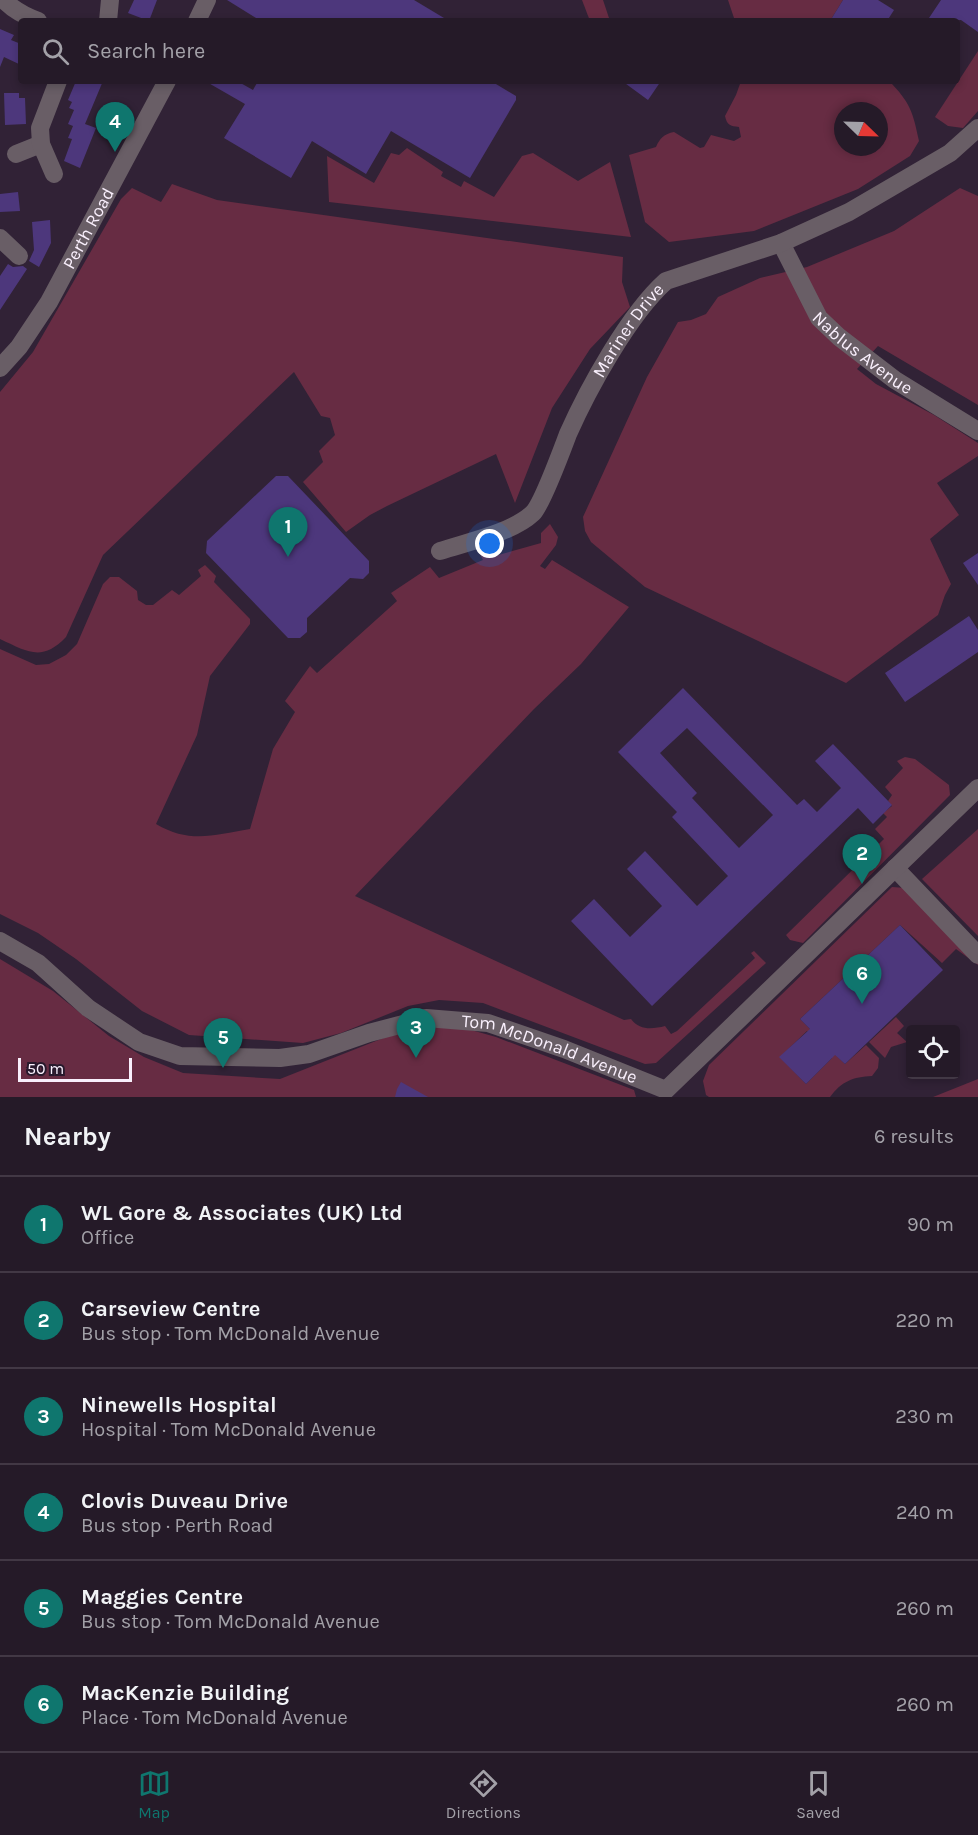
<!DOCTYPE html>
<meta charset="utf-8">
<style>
:root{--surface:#251a28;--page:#312734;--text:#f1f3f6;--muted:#a3a1a8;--line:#423845;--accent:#0f766e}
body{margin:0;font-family:Karla,sans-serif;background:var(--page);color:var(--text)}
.controls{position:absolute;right:18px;bottom:18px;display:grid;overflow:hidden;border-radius:6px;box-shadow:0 3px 9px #0003}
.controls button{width:54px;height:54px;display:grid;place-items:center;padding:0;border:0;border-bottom:2px solid var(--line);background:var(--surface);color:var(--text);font:30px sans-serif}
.compass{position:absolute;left:834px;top:102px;width:54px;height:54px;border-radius:50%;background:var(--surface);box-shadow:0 3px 9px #0003;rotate:113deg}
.scale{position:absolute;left:18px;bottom:15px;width:114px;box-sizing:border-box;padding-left:6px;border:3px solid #f9effc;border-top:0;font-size:16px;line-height:21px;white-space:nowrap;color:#f9effc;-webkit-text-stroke:4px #27192c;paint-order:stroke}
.you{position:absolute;left:490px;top:544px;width:21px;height:21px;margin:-15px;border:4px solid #fff;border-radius:50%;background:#1a73e8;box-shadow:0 0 0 9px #1a73e833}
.badge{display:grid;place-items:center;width:39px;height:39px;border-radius:50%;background:var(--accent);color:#fff;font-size:20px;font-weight:700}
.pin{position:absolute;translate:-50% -50px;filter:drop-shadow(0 2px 3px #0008)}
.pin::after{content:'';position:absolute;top:32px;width:21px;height:18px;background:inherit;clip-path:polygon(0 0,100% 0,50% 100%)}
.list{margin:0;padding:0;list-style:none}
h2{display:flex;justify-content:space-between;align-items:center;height:78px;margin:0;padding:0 24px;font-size:26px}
h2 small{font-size:20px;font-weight:400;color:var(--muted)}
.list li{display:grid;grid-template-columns:39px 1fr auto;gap:18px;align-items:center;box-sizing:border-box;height:96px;padding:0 24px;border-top:2px solid var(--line)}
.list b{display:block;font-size:22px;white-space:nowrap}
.list p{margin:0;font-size:20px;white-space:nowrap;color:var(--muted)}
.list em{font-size:20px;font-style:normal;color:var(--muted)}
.icon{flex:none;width:33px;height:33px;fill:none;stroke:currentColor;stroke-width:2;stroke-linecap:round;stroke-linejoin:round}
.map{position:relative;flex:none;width:978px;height:1097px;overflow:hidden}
.search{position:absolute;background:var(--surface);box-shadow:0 3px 9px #0003;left:18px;right:18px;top:18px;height:66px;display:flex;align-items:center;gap:15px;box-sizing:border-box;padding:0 21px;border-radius:6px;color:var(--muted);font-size:22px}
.sheet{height:654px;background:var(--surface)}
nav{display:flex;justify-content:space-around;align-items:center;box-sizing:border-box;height:84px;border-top:2px solid var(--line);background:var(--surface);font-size:16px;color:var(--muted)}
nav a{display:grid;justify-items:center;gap:3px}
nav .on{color:var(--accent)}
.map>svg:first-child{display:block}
.green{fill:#672c43;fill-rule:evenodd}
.building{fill:#4d377c;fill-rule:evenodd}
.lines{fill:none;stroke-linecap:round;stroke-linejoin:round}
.minor{stroke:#695e66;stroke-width:18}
.labels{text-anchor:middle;stroke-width:4.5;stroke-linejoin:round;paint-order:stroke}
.street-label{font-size:18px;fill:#f9effc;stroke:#27192c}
</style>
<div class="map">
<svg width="978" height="1097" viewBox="0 0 978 1097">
<rect width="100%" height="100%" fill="#312236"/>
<g class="green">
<polygon points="582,0 603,0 610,21 590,21"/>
<polygon points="728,0 843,0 830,21 735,21"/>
<polygon points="978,51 978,111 963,128 948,126 935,117"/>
<path d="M 741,81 L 889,81 C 910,102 913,112 919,141 L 910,156 L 858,189 L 754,231 L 669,242 L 645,222 L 629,155 L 656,147 C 660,138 664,134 674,132 L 700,148 L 704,147 L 711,135 L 734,141 L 741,137 L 739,127 C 730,126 727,125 725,116 L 736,95 ZM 843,111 L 879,111 L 879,147 L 843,147 Z"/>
<polygon points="407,148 443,172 441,176 461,187 464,181 494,197 522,156 533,153 578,181 610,162 631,237 329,202 327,156 374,183 391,153 399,155"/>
<path d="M 172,184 L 217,200 L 623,257 L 622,282 L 630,307 L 590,349 L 552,408 L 515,503 L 496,454 L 387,506 L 370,515 L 346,532 L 303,482 L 323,462 L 319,451 L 335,435 L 330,418 L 321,416 L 294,372 L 103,555 L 66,637 C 42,662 28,652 0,639 L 0,392 L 33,352 L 121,199 L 132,188 L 161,202 Z"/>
<polygon points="960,188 978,196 978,405 878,346 857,369 876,384 934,415 978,443 978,456 937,483 959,515 930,539 951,584 945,595 938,615 846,683 645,587 591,542 585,531 583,517 647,377 678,322 691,320 706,314 718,297 760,278 807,267 894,231"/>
<path d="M 550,524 L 558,537 L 556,545 L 540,566 L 545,569 L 552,560 L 629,607 L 581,664 L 534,709 L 355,896 L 624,1020 L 631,1019 C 640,1031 653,1029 665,1026 L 671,1034 L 677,1031 L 755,958 L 751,953 L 754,951 L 766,963 L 656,1063 L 645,1064 L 483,1003 L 439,1000 L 408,1006 L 341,1033 L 303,1043 L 189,1035 L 142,1011 L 76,959 L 38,933 L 0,914 L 0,649 L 36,665 L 49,664 L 66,655 L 77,644 L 103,584 L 110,577 L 119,577 L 137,591 L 138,600 L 146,605 L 153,605 L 172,590 L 179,595 L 201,576 L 198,570 L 205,565 L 216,576 L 214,582 L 250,619 L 250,624 L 210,676 L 197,735 L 156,824 C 190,844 214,835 250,829 L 273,749 L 295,712 L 285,701 L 310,666 L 317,673 L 397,601 L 391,593 L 430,567 L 439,578 L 483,560 L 480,554 L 492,550 L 495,556 L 541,543 L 541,533 Z"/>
<polygon points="905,757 915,759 949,785 950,795 803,943 790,940 786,935 884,839 875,829 887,817 883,813 892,806 888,801 892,795 885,787 903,768 897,761"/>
<polygon points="978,829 978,936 922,879"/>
<path d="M 892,887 L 906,888 L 978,959 L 978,965 L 956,949 L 942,963 L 900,925 L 800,1019 L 819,1038 L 817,1040 L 807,1031 L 780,1057 L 806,1084 L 832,1058 L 824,1048 L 826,1046 L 845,1064 L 866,1045 L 879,1058 L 878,1068 L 872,1076 C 853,1077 842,1081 830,1097 L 709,1097 L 706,1095 L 703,1081 L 709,1065 Z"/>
<polygon points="0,959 53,991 109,1036 144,1057 183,1073 280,1079 386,1037 427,1028 464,1028 496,1037 634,1090 636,1097 0,1097"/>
<polygon points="896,1017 904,1026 897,1033 907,1042 891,1047 885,1058 869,1042"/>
<polygon points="978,1079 978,1097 933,1097"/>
</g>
<g class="building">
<polygon points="134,0 157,0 149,21 128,13"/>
<polygon points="227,0 414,0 449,21 261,21"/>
<polygon points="843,0 878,0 894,10 887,21 830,21"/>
<polygon points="941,0 978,0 978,32 961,20 927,21"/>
<polygon points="0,29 14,35 11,40 21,44 21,65 4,57 0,67"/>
<polygon points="76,81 103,81 85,124 96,128 80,168 64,161 72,139 68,138 73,126 68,124 74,110 69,108 72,102 68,100"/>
<polygon points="205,81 237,81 253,90 258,81 491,81 516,96 516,100 470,178 391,131 366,174 312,141 291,178 224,138 245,104"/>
<polygon points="622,81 661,81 648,100"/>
<polygon points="4,93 19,93 19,98 25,98 26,124 5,125"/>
<polygon points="18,192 20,211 0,212 0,194"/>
<polygon points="50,220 51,243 39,267 29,261 34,250 32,222"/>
<polygon points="8,264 13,267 23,266 27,269 0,310 0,276"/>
<polygon points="276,476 288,476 369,561 369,573 363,579 350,578 307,618 307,632 300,638 288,638 206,553 207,541"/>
<polygon points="978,553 978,585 963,563"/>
<polygon points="969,616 978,630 978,652 905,702 885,673"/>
<path d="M 683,688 L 797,805 L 804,799 L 817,812 L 841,788 L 815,761 L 833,744 L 892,805 L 873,824 L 858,808 L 652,1006 L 571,921 L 594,899 L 630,937 L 662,906 L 627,869 L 645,851 L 697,906 L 728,876 L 672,817 L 677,812 L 618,752 ZM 687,728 L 773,815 L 739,848 L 692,798 L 697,793 L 660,753 Z"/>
<polygon points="900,925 943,970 845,1064 835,1055 806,1084 779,1057 810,1029 800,1019"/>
<polygon points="401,1082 428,1097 395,1097 397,1089"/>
</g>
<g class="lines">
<g class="minor">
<path d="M 4,0 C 13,10 25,16 38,21"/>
<polyline points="108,21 110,0"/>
<polyline points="197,21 207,0"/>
<polyline points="16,154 41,144"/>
<polyline points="54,174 41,144 40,128 58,81"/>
<polyline points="0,238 19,256"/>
<path id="s1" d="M 781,243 L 819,318 L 839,337 L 895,380 L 978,431"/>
<path id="s2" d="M 0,368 L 19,347 L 49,302 L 167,81"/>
<path id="s3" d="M 440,551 C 467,542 512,533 533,513 C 542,504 562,450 568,434 C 588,389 629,314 666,281 L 781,243 L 849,212 L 950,153 L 978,128"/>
<polyline points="895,868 978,955"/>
<path id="s4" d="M 0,941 L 38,963 L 88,1008 L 139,1042 L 180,1056 L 280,1058 L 309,1054 L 369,1033 L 426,1018 L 488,1023 L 564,1049 L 666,1090 L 978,788"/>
</g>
</g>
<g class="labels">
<g class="street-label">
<text dy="6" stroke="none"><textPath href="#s2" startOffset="166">Perth Road</textPath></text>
<text dy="6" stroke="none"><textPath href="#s3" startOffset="308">Mariner Drive</textPath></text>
<text dy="6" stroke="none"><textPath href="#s1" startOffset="140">Nablus Avenue</textPath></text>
<text dy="6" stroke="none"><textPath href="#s4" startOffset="596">Tom McDonald Avenue</textPath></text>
</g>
</g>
</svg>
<div class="controls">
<button><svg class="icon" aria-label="locate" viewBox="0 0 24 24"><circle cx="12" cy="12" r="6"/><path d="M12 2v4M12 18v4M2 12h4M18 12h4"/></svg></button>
</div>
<svg class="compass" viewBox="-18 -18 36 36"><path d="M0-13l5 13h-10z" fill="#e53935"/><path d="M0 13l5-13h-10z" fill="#a3a1a8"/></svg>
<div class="scale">50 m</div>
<div class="you"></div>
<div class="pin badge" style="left:288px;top:557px">1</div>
<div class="pin badge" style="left:862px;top:884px">2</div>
<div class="pin badge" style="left:416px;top:1058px">3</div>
<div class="pin badge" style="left:115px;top:152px">4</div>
<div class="pin badge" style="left:223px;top:1068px">5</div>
<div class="pin badge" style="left:862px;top:1004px">6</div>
<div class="search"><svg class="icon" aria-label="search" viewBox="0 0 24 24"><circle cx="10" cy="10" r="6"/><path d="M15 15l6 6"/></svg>Search here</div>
</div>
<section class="sheet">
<h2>Nearby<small>6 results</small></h2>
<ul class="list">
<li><span class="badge">1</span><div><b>WL Gore &amp; Associates (UK) Ltd</b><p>Office</p></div><em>90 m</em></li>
<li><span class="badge">2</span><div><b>Carseview Centre</b><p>Bus stop · Tom McDonald Avenue</p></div><em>220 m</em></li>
<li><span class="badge">3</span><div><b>Ninewells Hospital</b><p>Hospital · Tom McDonald Avenue</p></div><em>230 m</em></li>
<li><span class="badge">4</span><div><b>Clovis Duveau Drive</b><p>Bus stop · Perth Road</p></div><em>240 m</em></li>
<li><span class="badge">5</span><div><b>Maggies Centre</b><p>Bus stop · Tom McDonald Avenue</p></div><em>260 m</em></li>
<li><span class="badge">6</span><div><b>MacKenzie Building</b><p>Place · Tom McDonald Avenue</p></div><em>260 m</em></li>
</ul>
</section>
<nav>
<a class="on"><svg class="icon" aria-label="map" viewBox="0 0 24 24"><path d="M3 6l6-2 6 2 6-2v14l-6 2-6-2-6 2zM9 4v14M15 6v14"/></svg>Map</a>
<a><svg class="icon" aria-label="directions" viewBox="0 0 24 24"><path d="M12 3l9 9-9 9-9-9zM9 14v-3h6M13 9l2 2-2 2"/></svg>Directions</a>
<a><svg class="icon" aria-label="saved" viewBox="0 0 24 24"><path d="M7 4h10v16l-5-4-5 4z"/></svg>Saved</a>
</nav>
